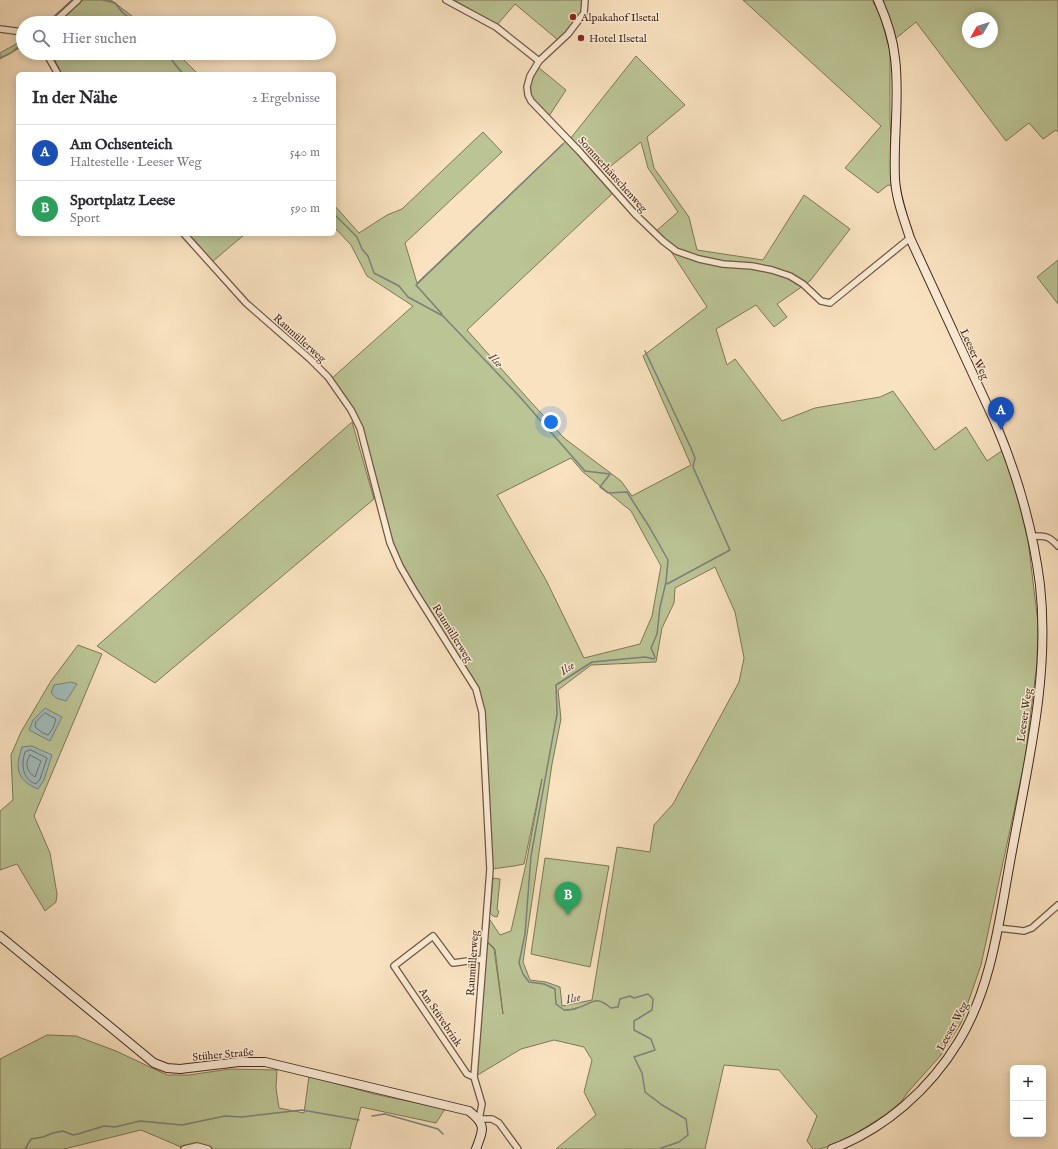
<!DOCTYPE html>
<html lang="de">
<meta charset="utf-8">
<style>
:root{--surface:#fff;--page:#f7f7f7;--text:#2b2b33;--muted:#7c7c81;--line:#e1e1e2;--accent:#8f2418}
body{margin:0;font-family:"IM FELL English",serif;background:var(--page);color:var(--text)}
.controls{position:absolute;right:12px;bottom:12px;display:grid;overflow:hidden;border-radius:6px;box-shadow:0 2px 10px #0003}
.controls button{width:36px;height:36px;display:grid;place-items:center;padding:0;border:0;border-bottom:1px solid var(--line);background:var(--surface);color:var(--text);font:20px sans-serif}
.compass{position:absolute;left:962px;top:12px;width:36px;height:36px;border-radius:50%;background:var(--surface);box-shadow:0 2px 10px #0003;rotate:231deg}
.you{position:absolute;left:551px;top:422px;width:14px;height:14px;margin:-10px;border:3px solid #fff;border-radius:50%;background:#1a73e8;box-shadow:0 0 0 6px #1a73e833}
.badge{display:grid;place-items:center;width:26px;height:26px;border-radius:50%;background:var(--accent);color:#fff;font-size:13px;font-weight:700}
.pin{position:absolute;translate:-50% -33px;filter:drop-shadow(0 1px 2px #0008)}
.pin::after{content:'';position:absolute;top:21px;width:14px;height:12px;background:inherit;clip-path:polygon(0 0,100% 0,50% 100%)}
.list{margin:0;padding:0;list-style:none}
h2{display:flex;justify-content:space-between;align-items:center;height:52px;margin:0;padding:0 16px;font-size:17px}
h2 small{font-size:13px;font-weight:400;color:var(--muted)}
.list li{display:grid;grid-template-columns:26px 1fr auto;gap:12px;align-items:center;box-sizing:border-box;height:56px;padding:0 16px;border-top:1px solid var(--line)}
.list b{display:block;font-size:15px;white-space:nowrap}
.list p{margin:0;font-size:13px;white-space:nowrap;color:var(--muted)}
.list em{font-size:13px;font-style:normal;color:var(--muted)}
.icon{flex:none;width:22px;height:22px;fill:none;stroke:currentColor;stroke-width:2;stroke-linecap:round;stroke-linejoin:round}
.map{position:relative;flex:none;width:1058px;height:1149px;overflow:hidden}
.search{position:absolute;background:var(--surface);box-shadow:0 2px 10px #0003;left:16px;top:16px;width:320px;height:44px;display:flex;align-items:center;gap:10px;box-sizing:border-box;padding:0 14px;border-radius:22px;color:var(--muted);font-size:15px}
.panel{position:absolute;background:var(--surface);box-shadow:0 2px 10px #0003;left:16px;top:72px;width:320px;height:164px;border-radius:6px}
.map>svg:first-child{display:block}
.green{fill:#bbc495;stroke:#807656;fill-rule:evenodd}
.water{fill:#a0bcba;stroke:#7c8079}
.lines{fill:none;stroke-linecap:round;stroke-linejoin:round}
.shore{stroke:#737269;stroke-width:1}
.stream{stroke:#7c8079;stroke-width:1.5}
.street-casing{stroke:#735642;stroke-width:8}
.secondary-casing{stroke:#462718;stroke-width:10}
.street{stroke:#fbecd6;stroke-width:5.5}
.secondary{stroke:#fbecd6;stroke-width:8}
.poi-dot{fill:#8f2418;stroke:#fbecd6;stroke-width:1.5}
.labels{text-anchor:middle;stroke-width:3;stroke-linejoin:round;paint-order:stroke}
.poi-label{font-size:11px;fill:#462718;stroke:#fbecd6;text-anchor:start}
.street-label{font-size:11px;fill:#462718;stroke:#fbecd6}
.water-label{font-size:12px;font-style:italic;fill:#5c4c40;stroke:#fbecd6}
</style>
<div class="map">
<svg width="1058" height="1149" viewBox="0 0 1058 1149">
<rect width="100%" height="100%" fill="#f9e2c0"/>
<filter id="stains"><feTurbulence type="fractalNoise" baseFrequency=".005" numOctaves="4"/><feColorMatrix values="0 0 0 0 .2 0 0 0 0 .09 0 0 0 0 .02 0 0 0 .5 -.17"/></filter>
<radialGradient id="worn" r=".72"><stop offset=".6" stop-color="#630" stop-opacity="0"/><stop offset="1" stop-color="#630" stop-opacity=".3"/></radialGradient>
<g class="green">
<polygon points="83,0 111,0 141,23 57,23"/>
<polygon points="454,0 582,0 582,11 574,23 558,40 515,4 497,25"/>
<polygon points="743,0 872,0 880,15 890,51 890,120 893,186 888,185 878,193 845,168 881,126"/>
<path d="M 881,0 L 1058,0 L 1058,132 L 1056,130 L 1043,139 L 1029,123 L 1006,141 L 916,22 L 895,39 ZM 968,18 L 992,18 L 992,42 L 968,42 Z"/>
<polygon points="23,40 23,46 0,59 0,53"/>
<polygon points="51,53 177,53 198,74 62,74"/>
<path d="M 636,56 L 685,105 L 647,137 L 654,168 L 689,217 L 697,250 L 763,260 L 804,195 L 850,229 L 810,281 L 777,304 L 787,317 L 774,327 L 756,305 L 716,329 L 727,365 L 735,359 L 782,421 L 815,408 L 880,397 L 893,391 L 935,450 L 966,427 L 987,461 L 1003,450 L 1011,471 L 1028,540 L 1038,623 L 1037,663 L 1025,760 L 981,965 L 961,1023 L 941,1055 L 908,1092 L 901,1102 L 885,1115 L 842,1142 L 820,1149 L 813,1149 L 807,1141 L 817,1116 L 779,1070 L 724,1065 L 705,1149 L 556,1149 L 596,1115 L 584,1092 L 592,1060 L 584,1047 L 554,1040 L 521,1049 L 476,1076 L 485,956 L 488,943 L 494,949 L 503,1014 L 495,949 L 487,941 L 490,920 L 500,935 L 511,931 L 526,864 L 542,779 L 524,864 L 514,866 L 492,869 L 486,730 L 484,712 L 478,688 L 417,590 L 394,549 L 353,408 L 344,394 L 331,379 L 413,306 L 367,276 L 351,245 L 334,227 L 334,205 L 359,233 L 387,215 L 402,209 L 483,132 L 502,152 L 405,243 L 417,283 L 567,140 L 613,193 L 467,330 L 529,400 L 564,438 L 621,481 L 632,496 L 691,465 L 643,356 L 707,307 L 672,253 L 655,232 L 678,212 L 648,168 L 641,142 L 602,173 L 570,139 ZM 571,458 L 583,472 L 631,511 L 661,566 L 652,616 L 640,644 L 584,658 L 546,580 L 497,495 ZM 715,567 L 735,612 L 744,658 L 739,682 L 673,804 L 654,825 L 650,852 L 617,847 L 592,1000 L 562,1006 L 560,987 L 546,982 L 530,980 L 523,962 L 552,764 L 561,719 L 558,690 L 591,665 L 656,662 L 662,628 L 674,603 L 675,588 Z"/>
<path d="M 538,67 L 566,90 L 549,116 C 530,97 523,93 538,67 Z"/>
<polygon points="187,234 245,234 212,262"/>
<polygon points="1058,260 1058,304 1037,277"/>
<polygon points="352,422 374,499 155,683 97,646"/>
<polygon points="78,645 102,654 34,816 50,853 57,894 56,902 45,911 17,864 0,870 0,811 13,800 11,755 21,732 51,681"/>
<polygon points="545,858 609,866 590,967 531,954"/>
<polygon points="493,878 500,879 497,910 499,911 497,917 493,916 490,913"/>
<polygon points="47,1035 76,1036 116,1051 167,1075 189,1075 230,1069 277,1070 276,1088 279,1108 304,1113 309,1076 374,1094 445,1109 436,1123 361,1107 350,1149 213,1149 208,1146 197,1144 181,1147 141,1130 64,1149 0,1149 0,1059"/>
</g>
<g class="water">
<polygon points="71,682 77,684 66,701 56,698 51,693 54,685"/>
<polygon points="45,708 62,717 50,741 29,730 33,720"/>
<path d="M 32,746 L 52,755 L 44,780 L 38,789 C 16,780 15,768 22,747 Z"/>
</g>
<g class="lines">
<g class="shore">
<polygon points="45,713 56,719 53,728 48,735 43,733 35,727 36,722"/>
<path d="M 31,750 L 47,758 L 40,779 L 36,784 C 22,779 21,764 25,752 Z"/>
<path d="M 30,755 L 41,761 L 35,777 C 27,772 24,763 30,755 Z"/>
</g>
<g class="stream">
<polyline points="103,0 115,3 123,13 136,23"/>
<polyline points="47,23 72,0"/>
<polyline points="166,53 183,74"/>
<polyline points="0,58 11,53 23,43"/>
<path d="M 334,214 L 357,237 L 362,249 L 368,256 L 374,273 L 399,286 L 408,297 L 443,316 L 519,396 L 585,471 L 610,474 L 600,487 L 608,493 L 627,492 L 650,528 L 668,560 L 666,582 L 660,607 L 657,634 L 651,648 L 655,657 L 654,659 L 645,657 L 592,662 L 556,685 L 557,714 L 531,856 L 525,934 L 519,963 L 523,974 L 529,982 L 544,984 L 555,989 L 556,1004 L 564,1010 C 568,1010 572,1010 577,1008 C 593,1004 594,994 611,1008 L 618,1007 L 620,999 L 630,996 L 634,998 L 648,994 L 653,999 L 652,1010 L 634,1021 L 634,1030 L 651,1039 L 655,1050 L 634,1057 L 642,1073 L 645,1092 L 662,1105 L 686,1119 L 688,1135 L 679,1142 L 661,1148 L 661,1149"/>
<polyline points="442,314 416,285 563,144"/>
<polyline points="645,351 691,448 695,458 693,467 730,550 667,584"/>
<polyline points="372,1116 385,1114 438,1129 443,1134"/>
<polyline points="25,1149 31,1139 43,1137 53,1133 63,1131 73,1135 78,1134 104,1126 115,1127 140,1121 182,1125 225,1116 242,1117 302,1110 359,1120"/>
</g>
<g class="street-casing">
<g id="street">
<polyline points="446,0 496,27 539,61"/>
<polyline points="585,0 584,13 568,34 539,61 530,76 527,87 528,95 531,101 580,152 635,214 663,241 676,251 699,259 723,264 752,266 772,270 790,276 803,284 821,301 830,303 910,238"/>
<polyline points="53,23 78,0"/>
<polyline points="0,29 23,32"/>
<polyline points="46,53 58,74"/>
<polyline points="184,234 246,303 310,359 328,377 351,410 360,428 390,543 400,566 415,592 476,689 482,712 490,869 474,1077 482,1104 479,1119 492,1119 499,1123 518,1149"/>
<path d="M 1032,536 C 1046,536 1049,536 1058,546"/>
<polyline points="998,928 1024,931 1032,928 1058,905"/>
<polyline points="474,1077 467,1074 394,966 433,936 453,963 483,959"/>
<polyline points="184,1149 197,1146 208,1149"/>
</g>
</g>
<g class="secondary-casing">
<g id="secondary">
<path d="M 0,936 L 154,1063 L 167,1068 L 180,1069 L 239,1062 L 265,1062 L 469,1111 C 487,1125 483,1130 476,1149"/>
<path d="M 832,1149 C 885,1129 930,1089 959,1041 C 993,985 1000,914 1012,851 C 1028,763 1050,675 1040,585 C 1033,529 1017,474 995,422 L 910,238 C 904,219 896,199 895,179 C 893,139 900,98 895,58 C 893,38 886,18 878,0"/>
</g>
</g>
<use href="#street" class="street"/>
<use href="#secondary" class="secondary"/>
</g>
<g class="poi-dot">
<circle cx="573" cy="17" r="4"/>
<circle cx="581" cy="38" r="4"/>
</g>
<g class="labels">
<g class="poi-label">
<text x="581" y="21">Alpakahof Ilsetal</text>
<text x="589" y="42">Hotel Ilsetal</text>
</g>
<g class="street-label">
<text transform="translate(613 174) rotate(48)" y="4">Sommerhäuschenweg</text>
<text transform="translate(300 338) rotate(42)" y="4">Raumüllerweg</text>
<text transform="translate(975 354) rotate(65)" y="4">Leeser Weg</text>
<text transform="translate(453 633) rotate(58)" y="4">Raumüllerweg</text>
<text transform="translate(1024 715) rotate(-82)" y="4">Leeser Weg</text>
<text transform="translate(472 963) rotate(-86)" y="4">Raumüllerweg</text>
<text transform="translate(441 1017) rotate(56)" y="4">Am Stüvebrink</text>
<text transform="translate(952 1026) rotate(-62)" y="4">Leeser Weg</text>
<text transform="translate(223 1054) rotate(-5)" y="4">Stüher Straße</text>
</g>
<g class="water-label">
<text transform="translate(496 360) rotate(48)" y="4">Ilse</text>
<text transform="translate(567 668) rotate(-33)" y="4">Ilse</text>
<text transform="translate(573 998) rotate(-12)" y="4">Ilse</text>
</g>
</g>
<rect width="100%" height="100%" filter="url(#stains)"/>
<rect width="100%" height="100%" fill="url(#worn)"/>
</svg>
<div class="controls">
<button>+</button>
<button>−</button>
</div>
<svg class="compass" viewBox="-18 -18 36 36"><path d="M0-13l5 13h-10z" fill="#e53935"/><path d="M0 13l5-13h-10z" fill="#7c7c81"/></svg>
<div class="you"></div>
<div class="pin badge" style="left:1001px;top:430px;background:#1a4fb4">A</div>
<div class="pin badge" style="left:568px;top:915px;background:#2e9e5b">B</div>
<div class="search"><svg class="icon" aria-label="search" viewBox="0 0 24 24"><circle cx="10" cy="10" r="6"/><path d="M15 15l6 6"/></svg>Hier suchen</div>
<section class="panel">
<h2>In der Nähe<small>2 Ergebnisse</small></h2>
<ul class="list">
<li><span class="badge" style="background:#1a4fb4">A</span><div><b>Am Ochsenteich</b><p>Haltestelle · Leeser Weg</p></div><em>540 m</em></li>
<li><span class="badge" style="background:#2e9e5b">B</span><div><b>Sportplatz Leese</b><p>Sport</p></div><em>590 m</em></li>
</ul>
</section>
</div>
